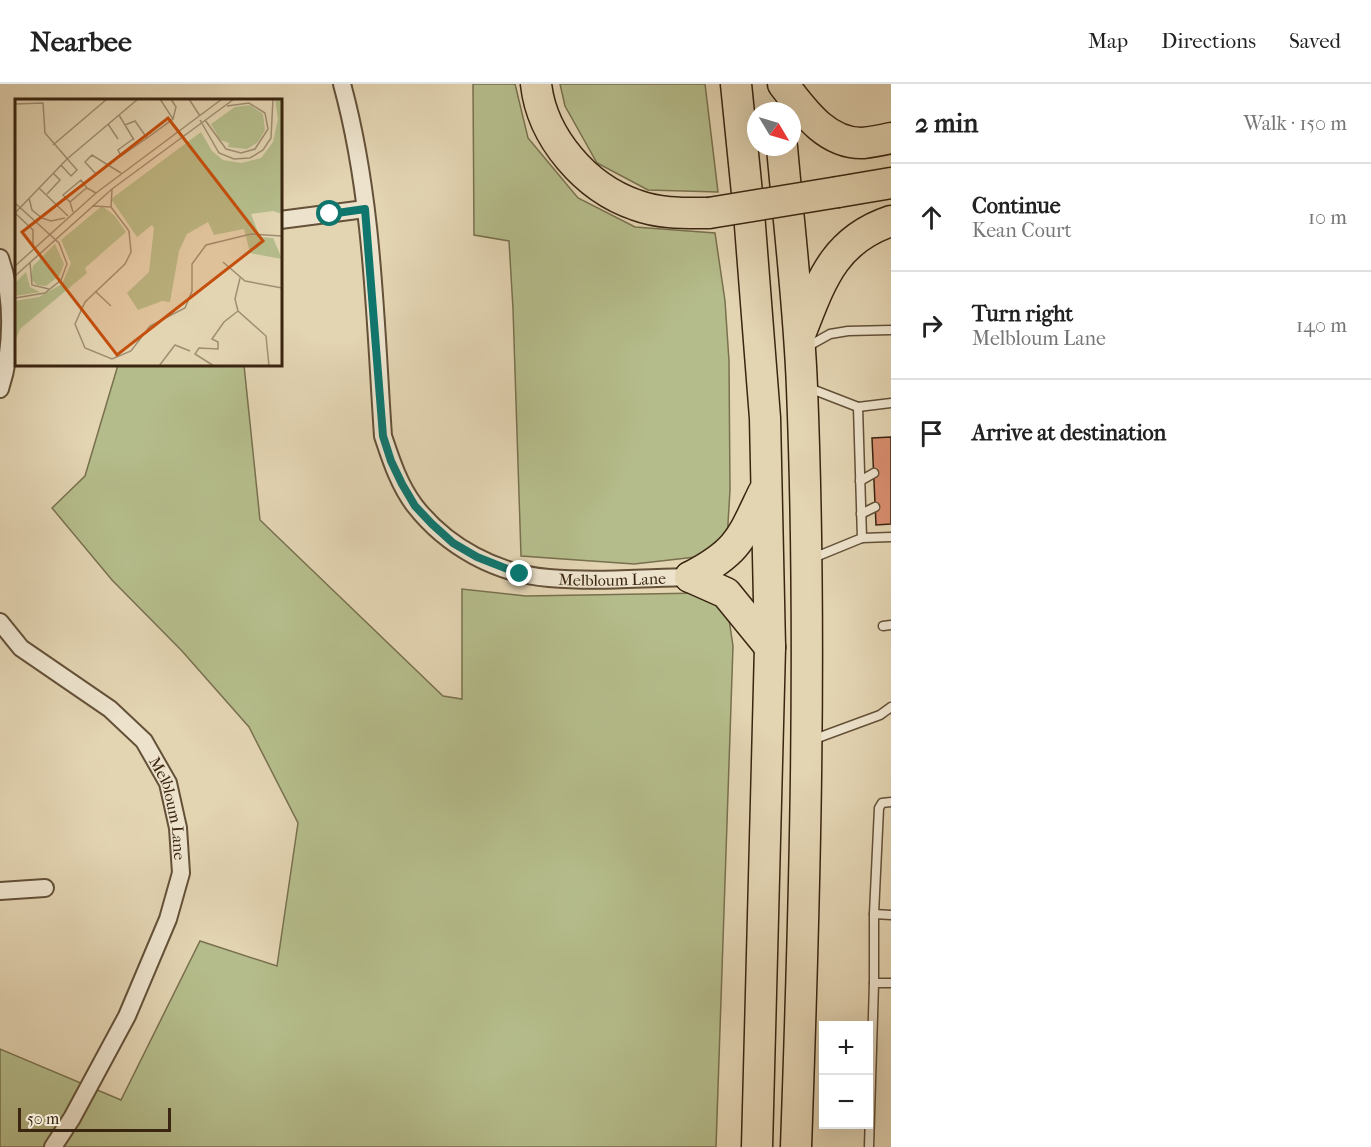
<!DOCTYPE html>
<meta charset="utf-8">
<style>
:root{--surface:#fff;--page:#f6f6f6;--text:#222;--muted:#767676;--line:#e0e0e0}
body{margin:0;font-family:"IM FELL French Canon",serif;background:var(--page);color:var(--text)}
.controls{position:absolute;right:18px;bottom:18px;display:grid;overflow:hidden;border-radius:0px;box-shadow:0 6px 24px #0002}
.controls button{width:54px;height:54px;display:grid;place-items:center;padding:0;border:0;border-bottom:2px solid var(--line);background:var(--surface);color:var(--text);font:30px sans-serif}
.compass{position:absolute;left:747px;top:18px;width:54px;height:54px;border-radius:50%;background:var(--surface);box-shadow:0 6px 24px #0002;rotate:128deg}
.scale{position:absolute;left:18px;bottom:15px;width:153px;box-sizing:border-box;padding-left:6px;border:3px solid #3a2510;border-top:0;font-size:16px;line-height:21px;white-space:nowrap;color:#3a2510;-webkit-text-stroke:4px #ede3cd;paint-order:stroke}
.stop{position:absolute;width:18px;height:18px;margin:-14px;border:4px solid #0f766e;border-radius:50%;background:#fff}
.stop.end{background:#0f766e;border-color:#fff;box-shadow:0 2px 6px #0008}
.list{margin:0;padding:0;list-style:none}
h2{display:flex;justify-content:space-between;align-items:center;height:78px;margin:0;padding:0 24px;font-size:26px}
h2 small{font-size:20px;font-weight:400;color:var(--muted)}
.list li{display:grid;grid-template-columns:39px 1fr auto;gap:18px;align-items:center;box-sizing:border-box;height:108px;padding:0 24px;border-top:2px solid var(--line)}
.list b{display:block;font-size:22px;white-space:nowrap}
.list p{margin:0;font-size:20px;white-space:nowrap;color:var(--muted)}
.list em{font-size:20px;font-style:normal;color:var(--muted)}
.icon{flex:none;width:33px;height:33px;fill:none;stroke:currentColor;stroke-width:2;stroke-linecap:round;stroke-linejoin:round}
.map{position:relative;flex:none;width:891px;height:1063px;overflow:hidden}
header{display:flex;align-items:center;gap:36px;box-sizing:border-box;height:84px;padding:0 30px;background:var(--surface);border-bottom:2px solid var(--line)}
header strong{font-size:28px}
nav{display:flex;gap:33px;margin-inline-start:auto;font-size:21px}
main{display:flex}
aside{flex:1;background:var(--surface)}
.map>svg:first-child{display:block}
.green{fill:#b5bc8b;stroke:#78704e;stroke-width:1.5}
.building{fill:#d88e6f;stroke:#3a2510;stroke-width:1.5}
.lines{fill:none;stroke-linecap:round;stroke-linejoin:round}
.lane-casing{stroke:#645138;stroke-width:11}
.street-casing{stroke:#645138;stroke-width:20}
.highway-casing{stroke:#3a2510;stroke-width:33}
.lane{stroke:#ede3cd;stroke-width:8}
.street{stroke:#ede3cd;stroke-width:16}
.highway{stroke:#e3d4b2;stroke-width:30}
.highway-bridge-casing{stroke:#3a2510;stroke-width:33;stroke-linecap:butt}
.highway-bridge{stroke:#e3d4b2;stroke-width:30}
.route{stroke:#0f766e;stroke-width:8}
.labels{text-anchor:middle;stroke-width:5;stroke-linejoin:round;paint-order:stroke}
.street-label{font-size:16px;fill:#3a2510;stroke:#ede3cd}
.inset-road{fill:none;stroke:#9f8e71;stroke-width:1.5}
.view{fill:#c54f0d;fill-opacity:0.15;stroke:#c54f0d;stroke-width:3}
.inset-edge{fill:none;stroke:#3a2510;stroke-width:3}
</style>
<header>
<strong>Nearbee</strong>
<nav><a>Map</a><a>Directions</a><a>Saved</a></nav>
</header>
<main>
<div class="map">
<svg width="891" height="1063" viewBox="0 0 891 1063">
<rect width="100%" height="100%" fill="#e3d4b2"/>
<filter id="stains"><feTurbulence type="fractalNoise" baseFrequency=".00333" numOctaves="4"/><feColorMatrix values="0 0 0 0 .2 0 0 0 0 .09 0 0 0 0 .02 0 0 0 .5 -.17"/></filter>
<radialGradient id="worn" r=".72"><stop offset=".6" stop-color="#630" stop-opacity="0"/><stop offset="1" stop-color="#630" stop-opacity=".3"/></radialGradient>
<g class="green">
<polygon points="473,0 515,0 528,54 578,114 635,143 715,149 725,217 729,277 730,406 727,456 705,472 634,480 521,472 513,225 509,157 474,151"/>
<polygon points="560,0 705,0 718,108 648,106 597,79 565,22"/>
<polygon points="118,281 244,281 260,436 443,612 462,615 462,505 526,512 702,509 727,522 733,562 716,1063 0,1063 0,965 121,1016 200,857 277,882 298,739 249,643 182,567 112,496 52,424 85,392"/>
</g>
<polygon class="building" points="891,353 891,440 876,441 872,354"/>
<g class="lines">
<g class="lane-casing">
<g id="lane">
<polyline points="805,264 830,250 848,247 891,246"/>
<polyline points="809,304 858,323 862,454 813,474"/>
<polyline points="858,323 891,319"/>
<polyline points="860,397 874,389"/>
<polyline points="861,430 875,423"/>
<polyline points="862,454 891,453"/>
<polyline points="883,542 891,541"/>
<polyline points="812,656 880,631 891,623"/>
<polyline points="874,830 891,831"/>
<polyline points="874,899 874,830 879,724 882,719 891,718"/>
<polyline points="869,1063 874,899 891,899"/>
</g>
</g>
<g class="street-casing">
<g id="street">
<path id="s1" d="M 342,0 C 373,113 375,235 383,352 C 391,376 399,401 415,422 C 447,463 497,490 549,494 C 595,498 643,494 690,493"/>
<polyline points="280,136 365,125"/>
<path d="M 0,174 C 14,214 13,265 0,305"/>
<path id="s2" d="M 0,538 L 21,564 L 110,625 L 144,657 L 168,699 L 178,744 L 181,789 L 168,835 L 127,932 L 72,1034 L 53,1063"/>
<polyline points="0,807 45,804"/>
</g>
</g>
<g class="highway-casing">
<g id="highway">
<path d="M 536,0 C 542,54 586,104 636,121 C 660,130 685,129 709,129"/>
<polyline points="736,0 749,129 765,334 770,563 757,1063"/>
<path d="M 783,0 C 803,26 826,60 863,59 C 872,58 882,56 891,54"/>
<path d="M 782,63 C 789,143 799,223 802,304 C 812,557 805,809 796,1063"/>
<polyline points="838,108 891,99"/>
<path d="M 801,248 C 821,197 834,156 891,137"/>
<path d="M 690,493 C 738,468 741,455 763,409"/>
<polyline points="690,493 726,509 770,563"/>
</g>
</g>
<use href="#lane" class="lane"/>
<use href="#street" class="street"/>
<use href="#highway" class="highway"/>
<g class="highway-bridge-casing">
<polyline id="highway-bridge" points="709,129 838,108"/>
</g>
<use href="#highway-bridge" class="highway-bridge"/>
</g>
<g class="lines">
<polyline class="route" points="330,130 365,125 383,352 391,377 402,400 415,422 432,440 453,459 477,473 520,490"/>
</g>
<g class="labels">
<g class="street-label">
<text dy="6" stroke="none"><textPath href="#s1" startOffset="652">Melbloum Lane</textPath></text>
<text dy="6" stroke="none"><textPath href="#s2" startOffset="261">Melbloum Lane</textPath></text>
</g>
</g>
<g transform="translate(15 15)">
<rect width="267" height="267" fill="#e3d4b2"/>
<path d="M 260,0 L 267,0 L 267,115 L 258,112 L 236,115 L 245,138 L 258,139 L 267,160 L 235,154 L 229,130 L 199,136 L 193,123 L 172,135 L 164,152 L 155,203 L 147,202 L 123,211 L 112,194 L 134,173 L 139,129 L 137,126 L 122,138 L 96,100 L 186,33 L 197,52 L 208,61 L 226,64 L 246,59 L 258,43 L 263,20 ZM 235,6 L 248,15 L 250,31 L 243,43 L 232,50 L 213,48 L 214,44 L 205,41 L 196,25 L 220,8 ZM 87,107 L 100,117 L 111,133 L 70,169 L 72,174 L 5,230 L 0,242 L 0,202 L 24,198 L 47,185 L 56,164 L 46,141 ZM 40,145 L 49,165 L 45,176 L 31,187 L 22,186 L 16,180 L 18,167 ZM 11,173 L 15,188 L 25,193 L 0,197 L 0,184 Z" fill="#b5bc8b"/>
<path class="inset-road" d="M 156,0 L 161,8 L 158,20M 174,0 L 185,17M 0,5 L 28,4 L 30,34 L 62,71 L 56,77 L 46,66M 104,16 L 119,41M 185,21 L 204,54 L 219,60 L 235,59 L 248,51 L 256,39 L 258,0M 190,21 L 211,50 L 226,54 L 240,50 L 253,30 L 250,14 L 234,4 L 212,7M 93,25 L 103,40M 110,26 L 120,22 L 132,39 L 158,20 L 145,0M 118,40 L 103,51 L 106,57 L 132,39M 38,46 L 92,0M 82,76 L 70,63 L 77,56 L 106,74M 24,89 L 53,117M 32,95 L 45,81 L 38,74M 14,99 L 17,111 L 27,119 L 36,122 L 50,119M 55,103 L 48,96 L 66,81 L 72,89M 0,104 L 44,144 L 52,165 L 46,181 L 30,194 L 0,199M 77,107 L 96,108 L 97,90M 96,108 L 114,132 L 116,153 L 110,165 L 70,203 L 60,225 L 70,249 L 97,260 L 116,252 L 135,227 L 170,209 L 177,192 L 177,165 L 191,146 L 236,135 L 267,137M 58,113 L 55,103 L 69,91 L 72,89 L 81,94M 0,114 L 52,60 L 123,0M 0,114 L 18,131 L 18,149M 15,163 L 17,186 L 34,190M 208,163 L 230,182 L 267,189M 0,167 L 81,94 L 207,0M 0,177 L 97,90 L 219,0M 225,179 L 220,200 L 223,212 L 251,237 L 254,267M 80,192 L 96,207M 144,267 L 160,246 L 175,252M 199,267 L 180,255 L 184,249 L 203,250 L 203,243 L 197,240 L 209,223 L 223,212"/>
<path class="view" d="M 153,19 L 248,142 L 102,256 L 7,133 Z"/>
<rect width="267" height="267" class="inset-edge"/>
</g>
<rect width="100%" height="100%" filter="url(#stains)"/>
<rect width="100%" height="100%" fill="url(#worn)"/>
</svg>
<div class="controls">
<button>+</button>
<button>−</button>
</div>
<svg class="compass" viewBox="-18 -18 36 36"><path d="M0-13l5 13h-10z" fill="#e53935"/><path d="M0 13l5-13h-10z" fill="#767676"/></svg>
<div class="scale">50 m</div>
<div class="stop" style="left:330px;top:130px"></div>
<div class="stop end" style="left:520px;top:490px"></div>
</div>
<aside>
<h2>2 min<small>Walk · 150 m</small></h2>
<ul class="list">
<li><svg class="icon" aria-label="ahead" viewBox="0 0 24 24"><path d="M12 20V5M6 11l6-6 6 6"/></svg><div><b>Continue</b><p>Kean Court</p></div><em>10 m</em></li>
<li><svg class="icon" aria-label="right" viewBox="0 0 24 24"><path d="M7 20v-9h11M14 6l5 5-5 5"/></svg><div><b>Turn right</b><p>Melbloum Lane</p></div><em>140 m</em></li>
<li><svg class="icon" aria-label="arrive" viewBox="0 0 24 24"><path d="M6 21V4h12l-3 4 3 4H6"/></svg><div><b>Arrive at destination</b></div></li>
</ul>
</aside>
</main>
